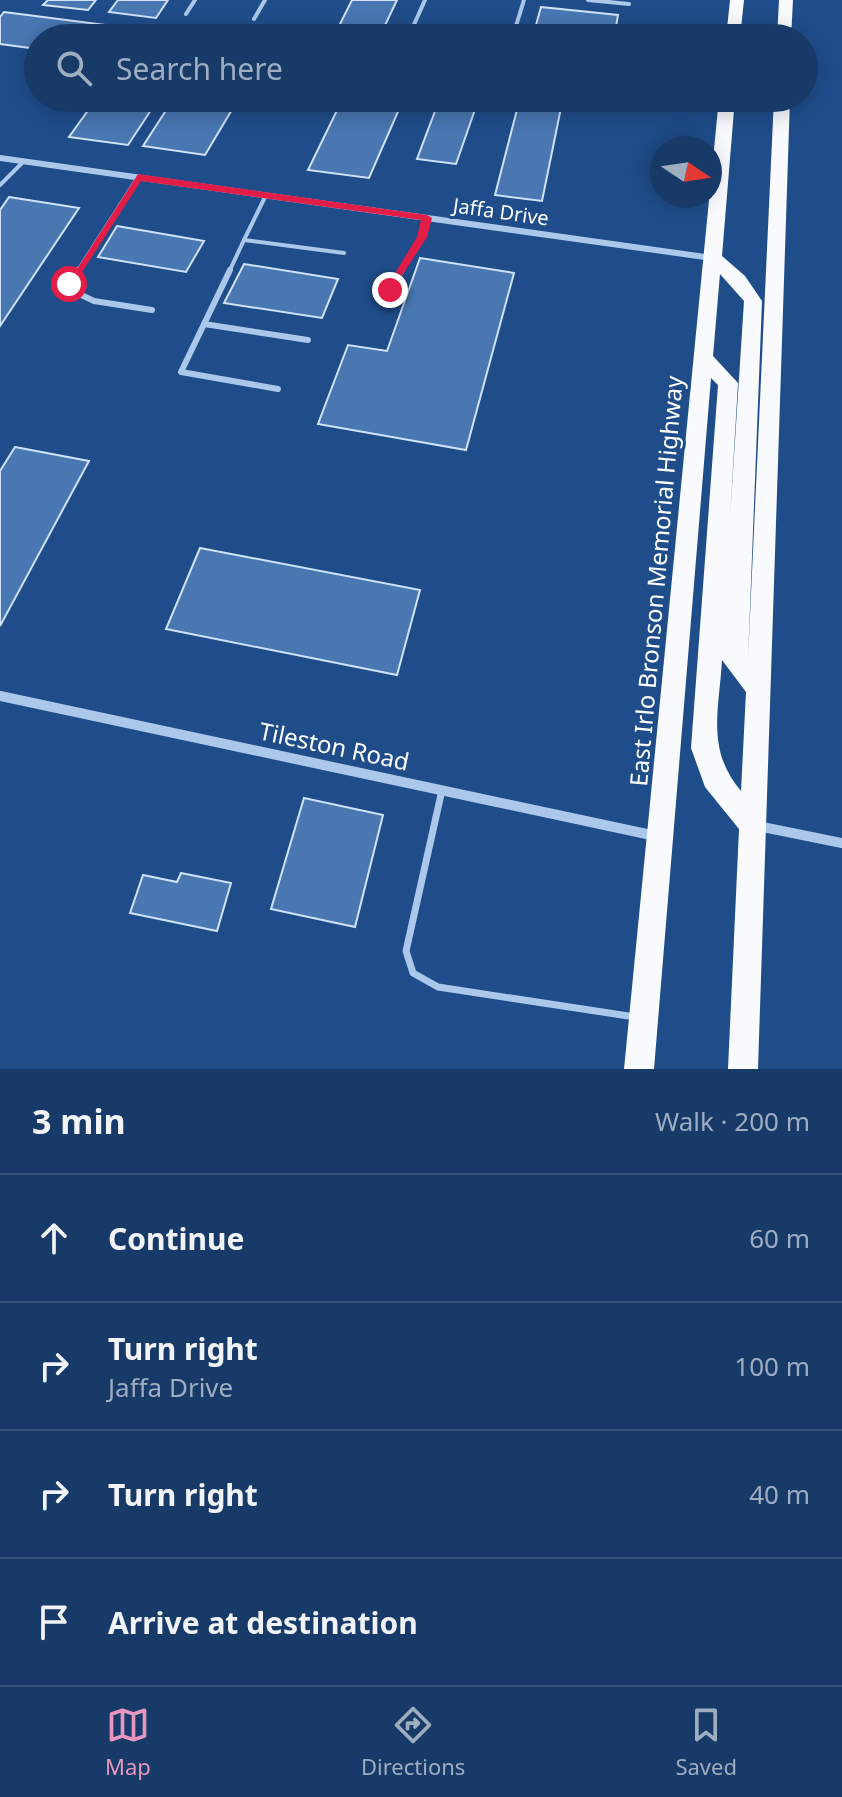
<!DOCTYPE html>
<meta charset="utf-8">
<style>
:root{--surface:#173a68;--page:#244571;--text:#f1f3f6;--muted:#9eadc0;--line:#36547c;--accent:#e797bd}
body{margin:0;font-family:"Noto Sans",sans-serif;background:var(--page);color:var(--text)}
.compass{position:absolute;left:650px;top:136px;width:72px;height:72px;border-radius:50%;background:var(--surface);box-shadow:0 4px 20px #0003;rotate:103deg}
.stop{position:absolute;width:24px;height:24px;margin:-18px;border:6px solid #e11d48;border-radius:50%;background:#fff}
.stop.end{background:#e11d48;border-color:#fff;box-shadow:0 2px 8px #0008}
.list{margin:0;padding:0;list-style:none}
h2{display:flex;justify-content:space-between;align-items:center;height:104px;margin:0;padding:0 32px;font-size:34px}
h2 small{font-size:26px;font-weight:400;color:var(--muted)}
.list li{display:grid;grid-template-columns:52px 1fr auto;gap:24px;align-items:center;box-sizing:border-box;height:128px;padding:0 32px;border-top:2px solid var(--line)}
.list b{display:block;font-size:30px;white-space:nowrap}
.list p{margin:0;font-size:26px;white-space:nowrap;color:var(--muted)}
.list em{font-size:26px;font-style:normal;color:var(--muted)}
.icon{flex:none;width:44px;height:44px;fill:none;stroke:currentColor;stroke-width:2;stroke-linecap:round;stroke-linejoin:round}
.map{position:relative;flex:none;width:842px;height:1069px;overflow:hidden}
.search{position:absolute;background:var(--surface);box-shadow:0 4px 20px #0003;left:24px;right:24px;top:24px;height:88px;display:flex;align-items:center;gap:20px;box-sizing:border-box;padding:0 28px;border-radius:44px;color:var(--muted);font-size:30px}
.sheet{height:616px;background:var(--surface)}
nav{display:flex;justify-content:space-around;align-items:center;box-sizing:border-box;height:112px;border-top:2px solid var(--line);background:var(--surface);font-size:22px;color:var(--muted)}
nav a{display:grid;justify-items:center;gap:4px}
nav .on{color:var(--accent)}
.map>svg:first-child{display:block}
.building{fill:#4877b2;stroke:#d0e2f8;stroke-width:2}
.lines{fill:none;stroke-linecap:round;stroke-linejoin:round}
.service-far2{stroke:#abc8eb;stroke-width:4}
.service-far1{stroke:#abc8eb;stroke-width:6}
.service{stroke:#abc8eb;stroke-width:7}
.minor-far1{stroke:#abc8eb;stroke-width:6}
.minor{stroke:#abc8eb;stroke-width:10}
.trunk{fill:#f8fafe;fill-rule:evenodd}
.route{fill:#e11d48}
.labels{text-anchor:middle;stroke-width:6;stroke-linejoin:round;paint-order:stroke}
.far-street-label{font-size:20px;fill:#fff;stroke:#1f4d8a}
.street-label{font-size:24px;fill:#fff;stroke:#1f4d8a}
</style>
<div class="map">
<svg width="842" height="1069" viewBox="0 0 842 1069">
<rect width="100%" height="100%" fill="#1f4d8a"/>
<g class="building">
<polygon points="48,0 96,0 88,10 43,5"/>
<polygon points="118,0 168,0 156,18 109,12"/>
<polygon points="352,0 397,0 379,38 333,38"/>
<polygon points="541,7 618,15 614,38 534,32"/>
<polygon points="4,12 199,37 38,38 38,49 0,44 0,17"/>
<polygon points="97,98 159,98 128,145 69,137"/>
<polygon points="174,98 239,98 205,155 143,146"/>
<polygon points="343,98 404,98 369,178 308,170"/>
<polygon points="440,98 479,98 456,164 417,159"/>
<polygon points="520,98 563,98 542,201 495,195"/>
<polygon points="9,197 79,208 0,326 0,210"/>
<polygon points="117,226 204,241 186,272 98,257"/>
<polygon points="420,258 514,273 466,450 318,424 348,345 387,351"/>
<polygon points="244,264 338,279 322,318 224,303"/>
<polygon points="15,447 89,461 0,626 0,471"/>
<polygon points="200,548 420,590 397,675 166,629"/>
<polygon points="304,798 383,815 355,927 271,909"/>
<polygon points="181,873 231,883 217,931 130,913 143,875 177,882"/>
</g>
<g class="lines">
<g class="service-far2">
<polyline points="588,0 629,4"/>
<polyline points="186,14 195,0"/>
<polyline points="254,19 265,0"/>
<polyline points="516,26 524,0"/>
<polyline points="408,38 425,0"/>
<polyline points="0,185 24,161"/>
<polyline points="266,195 244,240 344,253"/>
<polyline points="77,272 138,177"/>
<polyline points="229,272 244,240"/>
<polyline points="401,272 422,237 427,218"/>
</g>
<g class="service-far1">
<polyline points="78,270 69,284 75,292 94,301 152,310"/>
<polyline points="230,270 181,372 278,389"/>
<polyline points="390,290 402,270"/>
<polyline points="204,324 308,340"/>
</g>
<polyline class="service" points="442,790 406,951 413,973 438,987 635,1017"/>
<polyline class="minor-far1" points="0,158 712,258"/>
<g class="minor">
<polyline points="0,696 656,836"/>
<polyline points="758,826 842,843"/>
</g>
<g class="trunk">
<polygon points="730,0 744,0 740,38 726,38"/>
<polygon points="779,0 793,0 791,38 777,38"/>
<path d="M 719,98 L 735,98 L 722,256 L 745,276 L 762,301 L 748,659 L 774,98 L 790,98 L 758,1069 L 728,1069 L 739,829 L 705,787 L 691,748 L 718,385 L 711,378 L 654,1069 L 624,1069 ZM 720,274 L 744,301 L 730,518 L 738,383 L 713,356 ZM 722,660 L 746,692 L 741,791 C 706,749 719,712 722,660 Z"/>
</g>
</g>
<polygon class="route" points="138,174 427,215 432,218 427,237 390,294 385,290 417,237 421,220 141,181 73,286 66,286"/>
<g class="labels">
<g class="far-street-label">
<text transform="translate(501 212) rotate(8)" y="7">Jaffa Drive</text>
</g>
<g class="street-label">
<text transform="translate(657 581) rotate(-85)" y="8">East Irlo Bronson Memorial Highway</text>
<text transform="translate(334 747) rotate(12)" y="8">Tileston Road</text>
</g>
</g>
</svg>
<svg class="compass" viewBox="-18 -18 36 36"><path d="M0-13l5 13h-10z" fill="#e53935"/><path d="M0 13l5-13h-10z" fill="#9eadc0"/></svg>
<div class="stop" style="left:69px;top:284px"></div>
<div class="stop end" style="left:390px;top:290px"></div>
<div class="search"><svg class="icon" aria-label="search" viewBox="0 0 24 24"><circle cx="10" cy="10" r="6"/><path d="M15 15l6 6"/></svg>Search here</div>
</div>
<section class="sheet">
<h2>3 min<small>Walk · 200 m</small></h2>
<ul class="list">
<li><svg class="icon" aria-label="ahead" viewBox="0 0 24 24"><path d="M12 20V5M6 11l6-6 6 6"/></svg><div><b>Continue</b></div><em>60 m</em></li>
<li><svg class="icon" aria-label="right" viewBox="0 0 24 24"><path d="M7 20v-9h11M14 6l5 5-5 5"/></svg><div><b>Turn right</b><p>Jaffa Drive</p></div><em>100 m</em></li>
<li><svg class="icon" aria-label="right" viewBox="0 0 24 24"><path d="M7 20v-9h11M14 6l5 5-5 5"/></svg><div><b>Turn right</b></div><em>40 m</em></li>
<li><svg class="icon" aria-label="arrive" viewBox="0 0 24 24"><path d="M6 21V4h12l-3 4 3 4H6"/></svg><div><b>Arrive at destination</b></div></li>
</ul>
</section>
<nav>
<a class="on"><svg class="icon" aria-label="map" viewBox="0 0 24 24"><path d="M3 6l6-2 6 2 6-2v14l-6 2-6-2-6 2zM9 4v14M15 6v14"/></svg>Map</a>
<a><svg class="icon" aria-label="directions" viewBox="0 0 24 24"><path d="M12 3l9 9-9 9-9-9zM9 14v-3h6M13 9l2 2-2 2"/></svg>Directions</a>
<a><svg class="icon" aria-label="saved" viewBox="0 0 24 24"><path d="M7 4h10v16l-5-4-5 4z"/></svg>Saved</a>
</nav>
